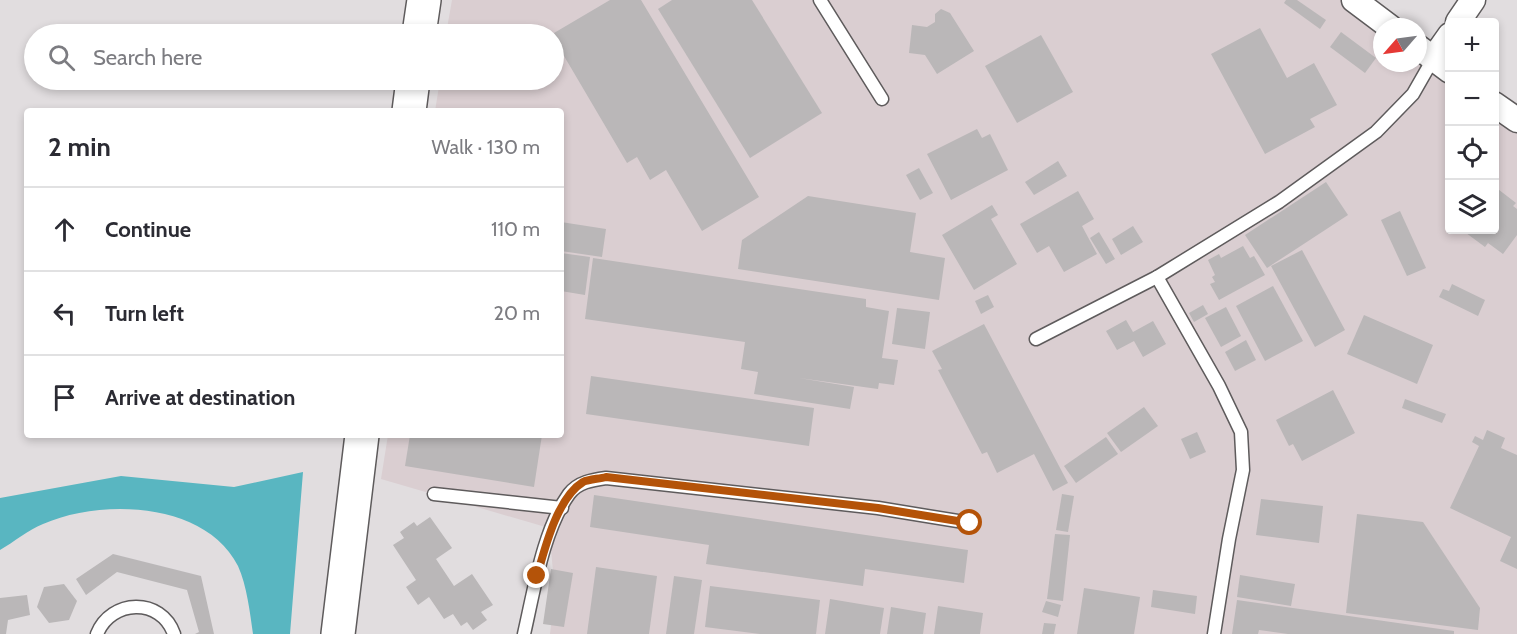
<!DOCTYPE html>
<meta charset="utf-8">
<style>
:root{--surface:#fff;--page:#f7f7f7;--text:#2b2b33;--muted:#7c7c81;--line:#e1e1e2}
body{margin:0;font-family:Cabin,sans-serif;background:var(--page);color:var(--text)}
.controls{position:absolute;right:18px;top:18px;display:grid;overflow:hidden;border-radius:6px;box-shadow:0 3px 9px #0003}
.controls button{width:54px;height:54px;display:grid;place-items:center;padding:0;border:0;border-bottom:2px solid var(--line);background:var(--surface);color:var(--text);font:30px sans-serif}
.compass{position:absolute;left:1373px;top:18px;width:54px;height:54px;border-radius:50%;background:var(--surface);box-shadow:0 3px 9px #0003;rotate:242deg}
.stop{position:absolute;width:18px;height:18px;margin:-14px;border:4px solid #b45309;border-radius:50%;background:#fff}
.stop.end{background:#b45309;border-color:#fff;box-shadow:0 2px 6px #0008}
.list{margin:0;padding:0;list-style:none}
h2{display:flex;justify-content:space-between;align-items:center;height:78px;margin:0;padding:0 24px;font-size:26px}
h2 small{font-size:20px;font-weight:400;color:var(--muted)}
.list li{display:grid;grid-template-columns:39px 1fr auto;gap:18px;align-items:center;box-sizing:border-box;height:84px;padding:0 24px;border-top:2px solid var(--line)}
.list b{display:block;font-size:22px;white-space:nowrap}
.list em{font-size:20px;font-style:normal;color:var(--muted)}
.icon{flex:none;width:33px;height:33px;fill:none;stroke:currentColor;stroke-width:2;stroke-linecap:round;stroke-linejoin:round}
.map{position:relative;flex:none;width:1517px;height:634px;overflow:hidden}
.search{position:absolute;background:var(--surface);box-shadow:0 3px 9px #0003;left:24px;top:24px;width:540px;height:66px;display:flex;align-items:center;gap:15px;box-sizing:border-box;padding:0 21px;border-radius:33px;color:var(--muted);font-size:22px}
.panel{position:absolute;background:var(--surface);box-shadow:0 3px 9px #0003;left:24px;top:108px;width:540px;height:330px;border-radius:6px}
.map>svg:first-child{display:block}
.built{fill:#daced1}
.water{fill:#59b6c1}
.building{fill:#bab7b8}
.lines{fill:none;stroke-linecap:round;stroke-linejoin:round}
.lane-casing{stroke:#5e5b5c;stroke-width:15}
.street-casing{stroke:#5e5b5c;stroke-width:27}
.secondary-casing{stroke:#5e5b5c;stroke-width:36}
.lane{stroke:#fff;stroke-width:12}
.street{stroke:#fff;stroke-width:24}
.secondary{stroke:#fff;stroke-width:33}
.route{stroke:#b45309;stroke-width:8}
</style>
<div class="map">
<svg width="1517" height="634" viewBox="0 0 1517 634">
<rect width="100%" height="100%" fill="#e1dddf"/>
<polygon class="built" points="452,0 1362,0 1382,27 1382,63 1418,63 1418,44 1449,68 1450,230 1494,230 1495,103 1517,121 1517,634 550,634 555,593 549,528 381,479 388,435 561,435 561,111 435,111 440,80 554,80 554,34 446,34"/>
<path class="water" d="M 303,472 L 290,634 L 253,634 C 250,613 247,586 238,566 C 206,502 102,498 43,524 C 28,530 14,542 0,550 L 0,498 L 121,476 L 234,487 Z"/>
<g class="building">
<polygon points="610,0 641,0 759,197 702,231 666,170 650,180 637,157 627,163 554,39 554,33"/>
<polygon points="672,0 752,0 822,113 750,158 658,9"/>
<polygon points="1286,0 1297,0 1326,20 1320,29 1284,3"/>
<polygon points="941,9 950,13 974,51 937,74 925,55 909,53 912,25 927,27 935,22 935,14"/>
<polygon points="1260,28 1287,78 1314,63 1337,105 1310,119 1315,127 1265,154 1211,54"/>
<polygon points="1341,32 1376,58 1365,73 1330,47"/>
<polygon points="1041,35 1073,92 1017,123 985,66"/>
<polygon points="977,129 982,138 990,134 1008,170 951,200 927,154"/>
<polygon points="1058,161 1067,176 1034,195 1025,182"/>
<polygon points="919,168 933,193 920,200 906,175"/>
<polygon points="1326,182 1348,215 1267,268 1245,235"/>
<polygon points="1494,186 1516,203 1513,206 1517,209 1517,235 1503,254 1488,243 1485,247 1462,230 1494,230"/>
<polygon points="1078,191 1094,219 1082,226 1097,254 1064,272 1049,246 1037,253 1020,224"/>
<polygon points="808,196 916,213 910,252 945,258 939,300 738,269 742,240"/>
<polygon points="992,205 998,215 991,219 1017,264 974,290 942,235"/>
<polygon points="1400,211 1426,268 1407,276 1381,220"/>
<polygon points="561,222 606,229 602,257 561,251"/>
<polygon points="1133,226 1143,242 1121,255 1112,239"/>
<polygon points="1099,232 1115,259 1106,264 1090,238"/>
<polygon points="1243,246 1250,258 1254,256 1265,275 1219,300 1210,284 1215,282 1212,277 1215,275 1208,260 1219,254 1221,258"/>
<polygon points="1302,250 1345,330 1315,347 1271,266"/>
<polygon points="561,253 590,257 585,295 561,291"/>
<polygon points="593,258 866,299 866,307 889,311 882,358 898,360 894,385 879,383 878,389 799,378 854,387 850,409 754,394 758,372 741,369 745,342 585,319"/>
<polygon points="1452,284 1485,300 1478,316 1439,297 1443,289 1449,291"/>
<polygon points="1273,286 1303,341 1265,361 1236,306"/>
<polygon points="988,295 994,307 981,314 975,301"/>
<polygon points="1203,305 1208,314 1194,322 1189,313"/>
<polygon points="1226,307 1241,336 1221,347 1205,318"/>
<polygon points="897,308 930,312 925,349 892,344"/>
<polygon points="1364,315 1433,345 1417,384 1347,354"/>
<polygon points="1126,320 1133,332 1153,321 1166,344 1143,357 1134,341 1117,350 1106,331"/>
<polygon points="984,324 1068,483 1053,491 1034,454 997,473 987,452 982,454 938,370 942,369 932,351"/>
<polygon points="1246,340 1256,360 1235,371 1225,352"/>
<polygon points="591,376 814,408 809,446 586,414"/>
<polygon points="1333,390 1355,433 1302,461 1293,444 1289,446 1276,420"/>
<polygon points="1405,399 1446,414 1442,423 1402,408"/>
<polygon points="1144,407 1158,426 1121,452 1107,433"/>
<polygon points="1487,430 1505,438 1501,448 1517,455 1517,569 1500,561 1511,537 1450,508 1479,446 1472,442 1475,436 1483,440"/>
<polygon points="1197,432 1206,452 1190,459 1181,439"/>
<polygon points="410,435 542,435 534,487 405,466"/>
<polygon points="1106,437 1118,454 1076,483 1064,466"/>
<polygon points="1062,494 1074,496 1068,532 1056,530"/>
<polygon points="594,495 968,550 964,583 865,569 863,586 706,564 709,545 590,527"/>
<polygon points="1261,499 1323,506 1319,543 1256,535"/>
<polygon points="1357,514 1423,522 1480,608 1478,630 1346,613"/>
<polygon points="430,517 452,548 436,559 454,586 472,574 493,605 481,612 487,620 473,630 467,622 461,626 453,614 444,619 429,597 418,605 406,587 416,580 393,545 404,538 400,532 414,522 417,526"/>
<polygon points="1055,534 1070,535 1063,601 1047,599"/>
<polygon points="113,554 201,576 214,634 195,634 199,632 187,590 117,572 86,595 76,579"/>
<polygon points="596,567 657,576 649,634 587,634"/>
<polygon points="551,569 573,573 564,627 543,624"/>
<polygon points="1240,575 1295,584 1291,606 1237,597"/>
<polygon points="674,576 702,580 694,634 666,634"/>
<polygon points="64,584 77,601 69,620 49,623 37,607 44,587"/>
<polygon points="710,586 820,600 816,634 760,634 705,627"/>
<polygon points="1084,588 1140,597 1134,634 1077,634"/>
<polygon points="1153,590 1197,596 1195,614 1151,607"/>
<polygon points="27,595 30,615 8,620 6,634 0,634 0,598"/>
<polygon points="830,599 884,608 880,634 825,634"/>
<polygon points="1237,600 1454,631 1454,634 1288,634 1259,630 1258,634 1232,634"/>
<polygon points="1046,601 1061,605 1058,617 1042,612"/>
<polygon points="938,606 983,613 980,634 934,634"/>
<polygon points="891,607 926,613 923,634 887,634"/>
<polygon points="1044,623 1056,624 1054,634 1042,634"/>
</g>
<g class="lines">
<g class="lane-casing">
<g id="lane">
<polyline points="820,0 882,99"/>
<polyline points="1157,277 1219,386 1241,432 1243,470 1229,539 1214,634"/>
<polyline points="1036,339 1157,277 1279,202 1376,132 1413,94 1433,59"/>
<polyline points="434,494 562,508"/>
<path d="M 97,634 C 111,599 161,597 174,634"/>
<path d="M 524,634 C 534,591 543,530 569,494 C 578,482 592,480 606,478 L 878,508 L 970,523"/>
</g>
</g>
<g class="street-casing">
<g id="street">
<polyline points="1354,0 1390,27"/>
<polyline points="1458,22 1473,0"/>
<polyline points="1418,47 1450,71"/>
<polyline points="1433,59 1450,35"/>
<polyline points="1494,104 1517,120"/>
</g>
</g>
<g class="secondary-casing">
<g id="secondary">
<polyline points="419,34 424,0"/>
<polyline points="409,111 413,80"/>
<polyline points="338,634 362,435"/>
</g>
</g>
<use href="#lane" class="lane"/>
<use href="#street" class="street"/>
<use href="#secondary" class="secondary"/>
</g>
<g class="lines">
<path class="route" d="M 537,576 C 545,548 557,498 583,482 C 589,479 599,479 606,477 L 878,508 L 970,523"/>
</g>
</svg>
<div class="controls">
<button>+</button>
<button>−</button>
<button><svg class="icon" aria-label="locate" viewBox="0 0 24 24"><circle cx="12" cy="12" r="6"/><path d="M12 2v4M12 18v4M2 12h4M18 12h4"/></svg></button>
<button><svg class="icon" aria-label="layers" viewBox="0 0 24 24"><path d="M12 4l9 5-9 5-9-5zM3 14l9 5 9-5"/></svg></button>
</div>
<svg class="compass" viewBox="-18 -18 36 36"><path d="M0-13l5 13h-10z" fill="#e53935"/><path d="M0 13l5-13h-10z" fill="#7c7c81"/></svg>
<div class="stop" style="left:970px;top:523px"></div>
<div class="stop end" style="left:537px;top:576px"></div>
<div class="search"><svg class="icon" aria-label="search" viewBox="0 0 24 24"><circle cx="10" cy="10" r="6"/><path d="M15 15l6 6"/></svg>Search here</div>
<section class="panel">
<h2>2 min<small>Walk · 130 m</small></h2>
<ul class="list">
<li><svg class="icon" aria-label="ahead" viewBox="0 0 24 24"><path d="M12 20V5M6 11l6-6 6 6"/></svg><div><b>Continue</b></div><em>110 m</em></li>
<li><svg class="icon" aria-label="left" viewBox="0 0 24 24"><path d="M17 20v-9H6M10 6l-5 5 5 5"/></svg><div><b>Turn left</b></div><em>20 m</em></li>
<li><svg class="icon" aria-label="arrive" viewBox="0 0 24 24"><path d="M6 21V4h12l-3 4 3 4H6"/></svg><div><b>Arrive at destination</b></div></li>
</ul>
</section>
</div>
